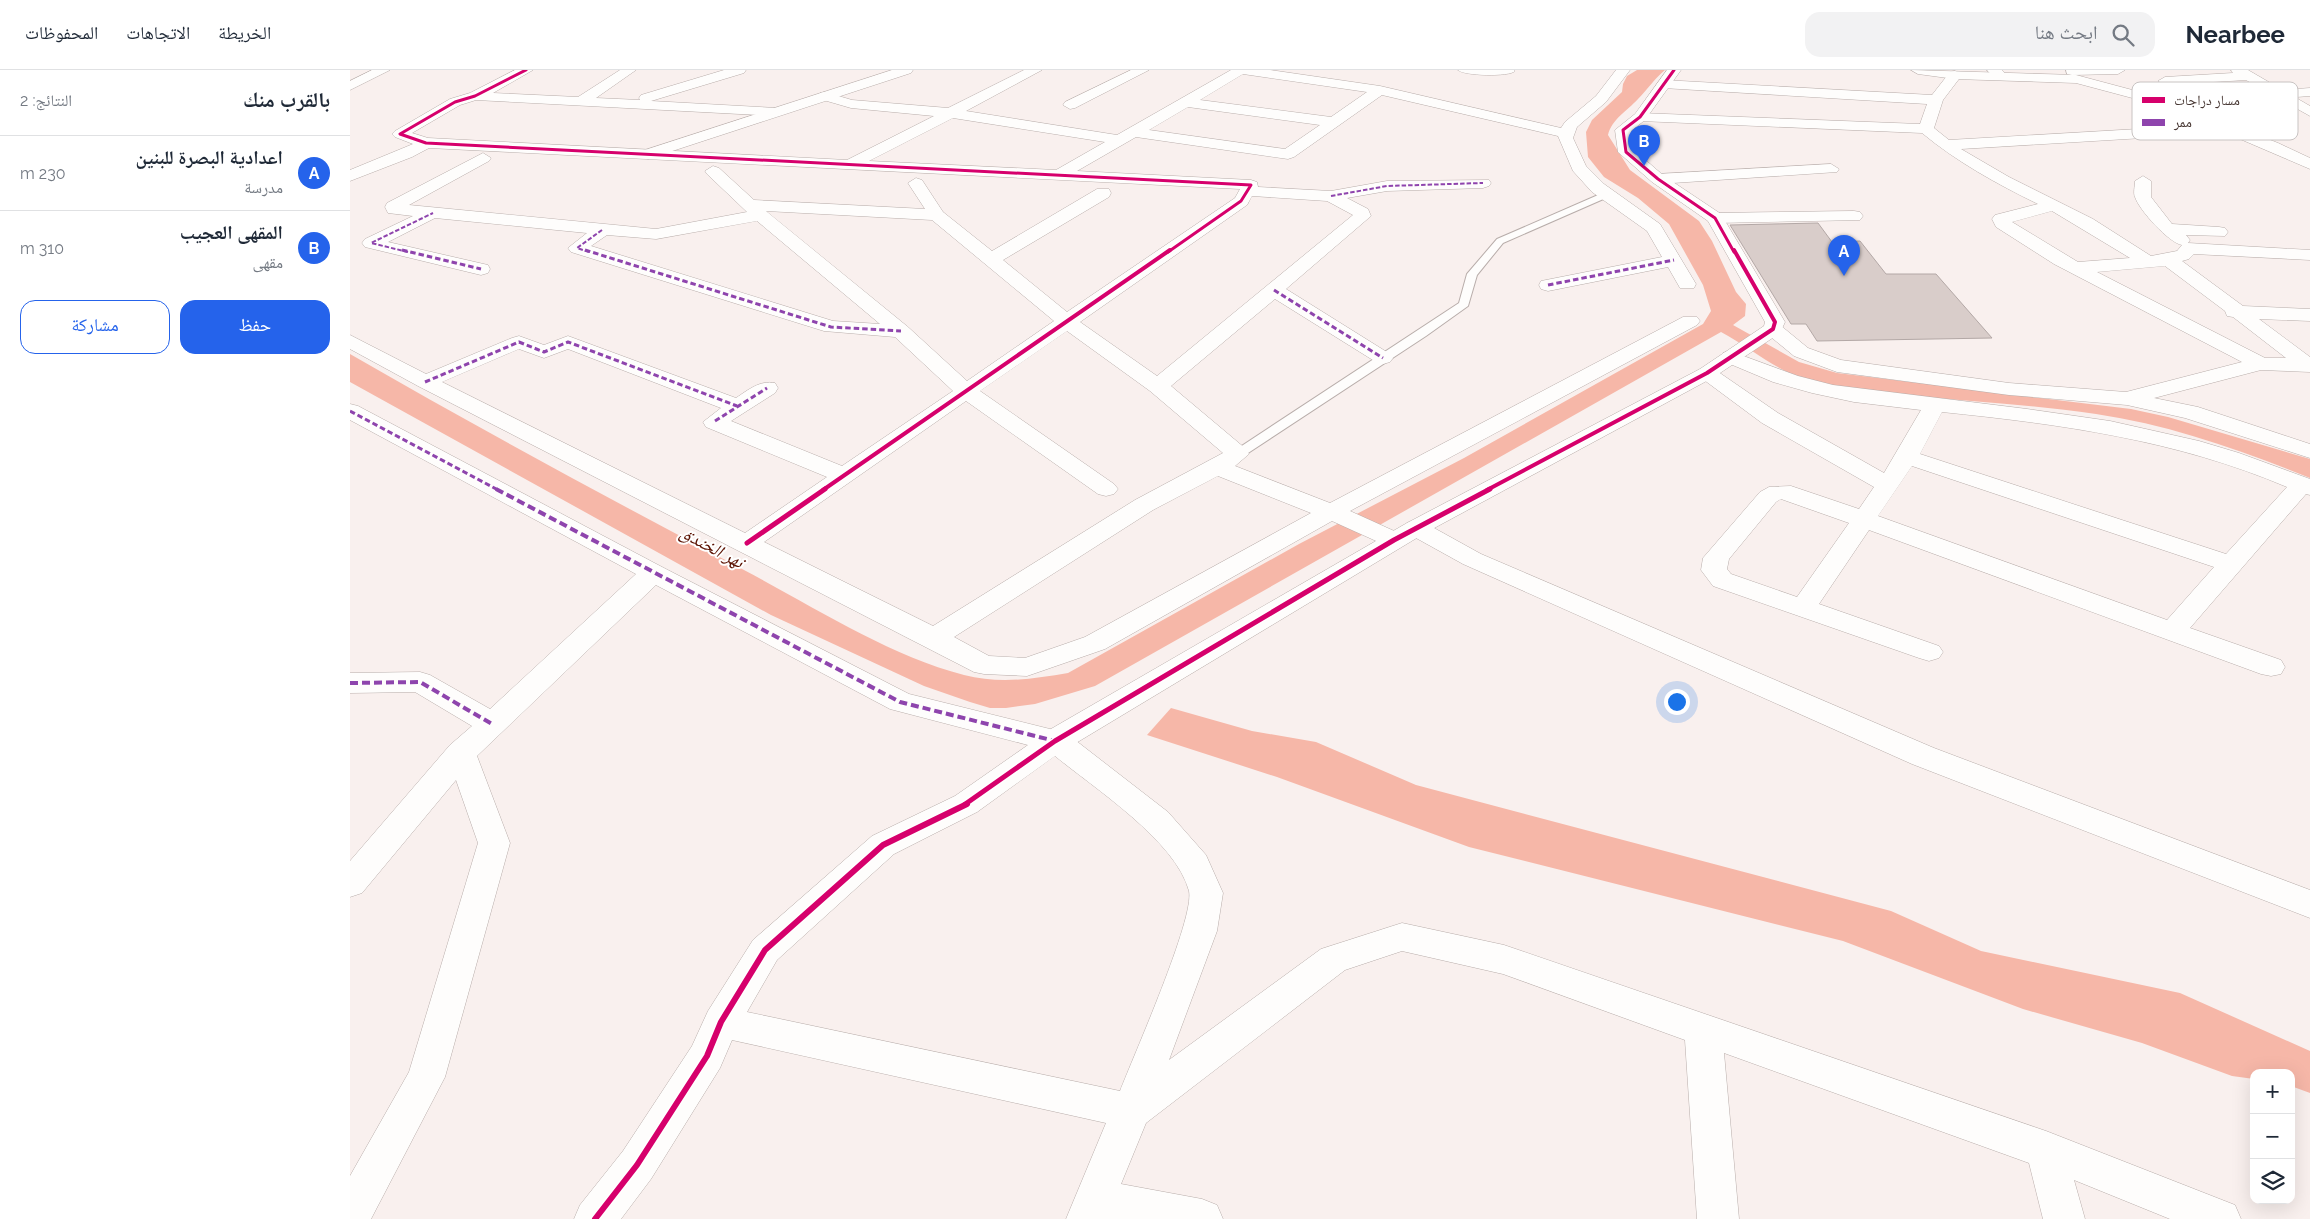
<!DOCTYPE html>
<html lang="ar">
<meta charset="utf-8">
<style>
:root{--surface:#fff;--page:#f2f2f3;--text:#1f2937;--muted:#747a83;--line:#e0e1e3;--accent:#2563eb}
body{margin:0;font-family:Raleway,"Noto Naskh Arabic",sans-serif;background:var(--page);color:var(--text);direction:rtl}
.controls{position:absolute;right:15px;bottom:15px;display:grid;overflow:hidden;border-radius:10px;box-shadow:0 5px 20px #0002}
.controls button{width:45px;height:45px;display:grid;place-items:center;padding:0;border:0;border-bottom:1px solid var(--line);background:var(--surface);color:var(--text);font:25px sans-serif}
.you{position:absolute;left:1326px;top:631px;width:18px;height:18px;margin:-12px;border:4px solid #fff;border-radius:50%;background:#1a73e8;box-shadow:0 0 0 8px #1a73e833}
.badge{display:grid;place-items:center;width:32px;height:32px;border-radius:50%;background:var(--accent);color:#fff;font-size:16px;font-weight:700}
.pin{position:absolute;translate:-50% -41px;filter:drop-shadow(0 1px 2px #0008)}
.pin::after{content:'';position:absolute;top:26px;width:18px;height:15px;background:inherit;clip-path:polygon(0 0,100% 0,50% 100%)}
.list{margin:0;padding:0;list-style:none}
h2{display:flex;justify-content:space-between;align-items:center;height:65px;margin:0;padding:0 20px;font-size:21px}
h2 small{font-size:16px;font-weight:400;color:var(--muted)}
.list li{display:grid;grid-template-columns:32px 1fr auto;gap:15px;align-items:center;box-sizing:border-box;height:75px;padding:0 20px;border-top:1px solid var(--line)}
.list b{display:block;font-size:19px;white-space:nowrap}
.list p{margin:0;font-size:16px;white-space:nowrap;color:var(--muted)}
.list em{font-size:16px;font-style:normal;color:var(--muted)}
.actions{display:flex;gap:10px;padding:15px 20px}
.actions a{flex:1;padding:11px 0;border:1px solid var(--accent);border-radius:15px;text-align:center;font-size:18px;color:var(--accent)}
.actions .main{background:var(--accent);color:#fff}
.icon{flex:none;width:28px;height:28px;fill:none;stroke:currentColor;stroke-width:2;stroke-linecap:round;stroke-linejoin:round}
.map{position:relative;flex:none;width:1960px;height:1149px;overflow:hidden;direction:ltr}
header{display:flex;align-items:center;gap:30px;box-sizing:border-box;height:70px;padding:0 25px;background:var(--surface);border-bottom:1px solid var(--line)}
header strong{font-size:24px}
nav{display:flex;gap:28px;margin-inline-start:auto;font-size:18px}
.search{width:350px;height:45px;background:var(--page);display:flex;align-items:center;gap:12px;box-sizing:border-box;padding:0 18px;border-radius:15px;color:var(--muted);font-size:19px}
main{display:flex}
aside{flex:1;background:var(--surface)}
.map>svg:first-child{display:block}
.water{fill:#f6b7a8}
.building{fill:#d9cdca;stroke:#b3a8a6}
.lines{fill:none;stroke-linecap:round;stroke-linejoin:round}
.service-casing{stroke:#b8adaa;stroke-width:2}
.minor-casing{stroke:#b8adaa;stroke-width:1}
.tertiary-casing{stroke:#b8adaa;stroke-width:1}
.service{fill:#fefdfc;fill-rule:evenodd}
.minor{fill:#fefdfc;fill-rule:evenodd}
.tertiary{fill:#fefdfc;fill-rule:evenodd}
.quiet-far2{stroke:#8e44ad;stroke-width:2;stroke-dasharray:4.5 2;stroke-linecap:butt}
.quiet-far1{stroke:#8e44ad;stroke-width:3;stroke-dasharray:5.5 3;stroke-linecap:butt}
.quiet{stroke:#8e44ad;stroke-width:4;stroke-dasharray:8 4;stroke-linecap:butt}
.cycleway-far3-casing{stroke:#fff;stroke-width:5}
.cycleway-far2-casing{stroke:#fff;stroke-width:6}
.cycleway-far1-casing{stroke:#fff;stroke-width:8}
.cycleway-casing{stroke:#fff;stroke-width:9}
.cycleway-far3{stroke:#d6006c;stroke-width:3}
.cycleway-far2{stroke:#d6006c;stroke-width:4}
.cycleway-far1{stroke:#d6006c;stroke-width:5}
.cycleway{stroke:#d6006c;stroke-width:6}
.labels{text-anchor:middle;stroke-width:4;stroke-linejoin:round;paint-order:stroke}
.water-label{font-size:18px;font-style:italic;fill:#5b1101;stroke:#fff}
.key{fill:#fff;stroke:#c8c3c2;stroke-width:1}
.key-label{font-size:14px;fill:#463632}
</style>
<header>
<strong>Nearbee</strong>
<div class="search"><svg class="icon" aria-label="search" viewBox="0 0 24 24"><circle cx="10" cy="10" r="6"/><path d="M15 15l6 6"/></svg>ابحث هنا</div>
<nav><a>الخريطة</a><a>الاتجاهات</a><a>المحفوظات</a></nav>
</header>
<main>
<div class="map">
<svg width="1960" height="1149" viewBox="0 0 1960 1149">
<rect width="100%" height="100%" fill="#f9f0ee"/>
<g class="water">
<path d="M 1287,0 L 1315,0 C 1304,9 1298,19 1288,29 C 1277,41 1262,49 1258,65 L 1280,100 L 1349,151 L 1362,171 L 1386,222 L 1396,234 L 1395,246 L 1383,255 L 1449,292 L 1487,303 L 1781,339 L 1818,347 L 1960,389 L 1960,408 C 1891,380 1820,355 1746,344 C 1686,335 1625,332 1565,326 C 1530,322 1493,321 1460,311 C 1426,301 1401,278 1371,262 L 745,616 L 685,634 L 656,638 L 640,638 L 620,632 L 574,616 L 421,545 L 0,312 L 0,284 C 130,359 262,430 394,500 C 464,537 538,585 614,605 C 649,614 683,609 718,603 L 949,474 L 1114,388 L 1353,254 L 1361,241 L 1353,215 L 1319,154 L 1288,128 L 1254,107 L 1238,87 L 1236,62 L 1242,50 L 1272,22 L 1273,14 L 1277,6 Z"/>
<polygon points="821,638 902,661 966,672 1066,715 1541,841 1631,881 1830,923 1960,981 1960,1023 1941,1016 1941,1003 1904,1003 1904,1009 1882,1006 1792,973 1673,939 1493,871 1119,777 927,707 797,665"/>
</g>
<polygon class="building" points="1468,153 1482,172 1510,171 1536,204 1586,204 1642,268 1467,271 1456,254 1441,254 1380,155"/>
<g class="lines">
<g class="service-casing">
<polygon id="service" points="1255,122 1260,125 1258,127 1153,173 1127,205 1118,236 1076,266 892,387 884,387 882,384 884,381 1109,233 1117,204 1147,169"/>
</g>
<g class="minor-casing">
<g id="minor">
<polygon points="22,0 40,0 0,20 0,11"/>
<path d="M 165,0 L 183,0 L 143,23 L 228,27 L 270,0 L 286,0 L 246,28 L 290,30 L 289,28 L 291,25 L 374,0 L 396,0 L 394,3 L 301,31 L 427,38 L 434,42 L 427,46 L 126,30 L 110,35 L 62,63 L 78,68 L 497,90 L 584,46 L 501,38 L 470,29 L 468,26 L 470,23 L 475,22 L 502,30 L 598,38 L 674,0 L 692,0 L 616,41 L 767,65 L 881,0 L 920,0 L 1030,16 L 1211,58 L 1215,52 L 1246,26 L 1266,0 L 1280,0 L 1256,32 L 1227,57 L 1223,68 L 1236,96 L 1254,114 L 1310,154 L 1346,214 L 1344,218 L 1330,218 L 1318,197 L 1198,221 L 1191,219 L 1189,215 L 1191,211 L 1312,187 L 1297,161 L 1242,122 L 1223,101 L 1208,66 L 1032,25 L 944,87 L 938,89 L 786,67 L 727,101 L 901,110 L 907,112 L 908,117 L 981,121 L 1037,111 L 1139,110 L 1141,113 L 1139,116 L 1133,118 L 1037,121 L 997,128 L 1018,139 L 1021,146 L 936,219 L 1040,284 L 1043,288 L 1040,292 L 1033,294 L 1026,292 L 925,229 L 821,316 L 896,379 L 899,384 L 885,396 L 980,433 L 1333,247 L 1347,247 L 1350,251 L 1347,255 L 1000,441 L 1053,465 L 1056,470 L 1053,475 L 1044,477 L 1035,475 L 982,451 L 755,579 L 677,606 L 634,604 L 624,602 L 68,316 L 0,279 L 0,265 L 76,304 L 162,268 L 169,266 L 194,275 L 218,266 L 386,328 C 398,320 410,310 425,313 L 428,318 L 425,323 L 381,351 L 492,396 L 603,321 L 545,267 L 474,261 L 221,182 L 218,178 L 237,163 L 85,148 L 38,172 L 138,195 L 140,199 L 138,203 L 131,205 L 15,177 L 12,173 L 15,169 L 63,146 L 38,143 L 35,137 L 37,133 L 133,83 L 141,88 L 139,91 L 59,135 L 306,159 L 397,142 L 357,104 L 355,101 L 363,96 L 369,98 L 404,130 L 575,139 L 558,113 L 566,108 L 572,110 L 593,142 L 642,181 L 747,119 L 759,119 L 761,123 L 759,127 L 653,190 L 717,242 L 885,128 L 890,119 L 79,78 L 62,87 L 0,111 L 0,100 L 63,74 L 45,67 L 42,64 L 45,61 L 100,29 L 120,23 ZM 893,4 L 1017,22 L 981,47 L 850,30 ZM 838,37 L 970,55 L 935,79 L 799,60 ZM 603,48 L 755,72 L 706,100 L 519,91 ZM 902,126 L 977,131 L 1003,145 L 807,306 L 730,252 L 897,135 ZM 416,141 L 582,150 L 704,251 L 617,311 L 558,257 ZM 407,151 L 530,254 L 483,251 L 241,176 L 257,165 L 306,169 ZM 717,261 L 800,321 L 873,383 L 785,430 L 583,556 L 414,472 L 616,331 L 748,424 L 756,426 L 764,424 L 768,419 L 764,414 L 630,321 ZM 169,279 L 194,288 L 218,279 L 371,338 L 353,352 L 356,357 L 477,407 L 395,463 L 92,312 ZM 868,406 L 961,443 L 735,567 L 675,588 L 639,586 L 604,567 L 803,440 Z"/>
<polygon points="781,0 799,0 725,38 720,39 713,35 715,32"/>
<path d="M 1108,0 L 1164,0 L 1165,1 C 1160,7 1113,6 1108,0 Z"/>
<polygon points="1637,0 1652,0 1657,6 1655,9 1645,9"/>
<polygon points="1716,0 1775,0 1768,4 1722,5 1717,4"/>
<polygon points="1881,0 1898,0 1960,36 1960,46 1896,10 1815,15 1808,11 1815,7 1883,3"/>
<path d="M 1605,1 L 1612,5 L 1593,30 L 1584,58 L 1599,70 L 1857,55 L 1811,36 L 1809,33 L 1816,29 L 1928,73 L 1960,88 L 1960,99 L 1876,63 L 1611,79 L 1659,107 L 1743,149 L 1801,186 L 1827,181 L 1832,175 C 1819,173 1789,140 1785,127 C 1783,123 1785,116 1785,111 L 1793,106 L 1801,111 L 1801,127 L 1822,154 L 1869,157 L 1875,158 L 1878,162 L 1875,166 L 1836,165 L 1840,170 L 1838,173 L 1960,180 L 1960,190 L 1844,184 L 1839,189 L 1832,191 L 1893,236 L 1960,239 L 1960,251 L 1909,249 L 1960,287 L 1960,302 L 1911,300 L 1804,328 L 1848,337 L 1960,374 L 1960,388 L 1835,348 L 1777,335 L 1659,325 L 1487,302 L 1444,286 L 1416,263 L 1413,259 L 1416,255 L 1430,255 L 1458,278 L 1491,290 L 1659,313 L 1776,322 L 1892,292 L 1704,194 L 1646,157 L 1642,149 L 1645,145 L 1688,134 C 1647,114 1607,92 1572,63 L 1290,51 L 1283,47 L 1290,43 L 1570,54 L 1577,34 L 1313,18 L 1306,14 L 1313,10 L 1582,25 L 1600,2 ZM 1702,141 L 1780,188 L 1728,192 L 1662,152 ZM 1815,196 L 1875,241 L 1877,246 L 1883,247 L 1936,288 L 1915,288 L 1747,202 Z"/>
<polygon points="1481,94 1489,99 1487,102 1308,114 1300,109 1308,104"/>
<polygon points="1504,141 1510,142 1513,146 1510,150 1365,153 1359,152 1356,148 1359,144 1365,143"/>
<path d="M 1380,281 L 1448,306 L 1483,315 L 1677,339 L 1760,351 L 1849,371 L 1889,383 L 1960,409 L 1960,425 L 1956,424 L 1840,558 L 1931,590 L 1935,597 L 1931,604 L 1921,606 L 1911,604 L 1519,460 L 1469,534 L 1589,576 L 1593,582 L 1589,588 L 1579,591 L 1569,588 L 1363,516 L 1351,500 L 1353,488 L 1410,422 L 1419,417 L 1441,416 L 1509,439 L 1524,417 L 1412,353 L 1350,307 L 1347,303 L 1350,299 L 1357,297 L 1364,299 L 1428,343 L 1534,403 L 1571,340 L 1504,332 L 1462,323 L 1423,312 L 1373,291 L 1370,287 L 1373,283 ZM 1592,342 C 1710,354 1827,370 1937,417 L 1876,484 L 1570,384 ZM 1562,396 L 1864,497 L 1817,550 L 1528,446 ZM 1431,429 L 1499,453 L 1447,527 L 1381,504 L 1377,499 L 1379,489 L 1426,432 Z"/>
<path d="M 0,334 L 8,336 L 312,497 L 559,624 L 716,663 L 818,742 L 856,785 L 873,823 L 867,861 L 819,990 L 971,879 L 1052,853 L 1154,875 L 1696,1061 L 1885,1135 L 1891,1149 L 1820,1149 L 1724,1110 L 1735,1149 L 1693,1149 L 1679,1093 L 1374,983 L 1389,1149 L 1347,1149 L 1335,970 L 1153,904 L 1052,881 L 995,900 L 796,1053 L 771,1114 L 852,1129 L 867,1135 L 873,1149 L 716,1149 L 756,1053 L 382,970 L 370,998 L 301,1109 L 271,1149 L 224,1149 L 230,1135 L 273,1081 L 342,976 L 358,941 L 403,870 L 522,766 L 605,726 L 678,675 L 540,639 L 306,515 L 127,686 L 160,773 L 95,1007 L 21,1149 L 0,1149 L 0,1106 L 59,1002 L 128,773 L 106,710 L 12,823 L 0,827 L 0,791 L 100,675 L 122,656 L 65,622 L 0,623 L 0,603 L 70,602 L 80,605 L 140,639 L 286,504 L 0,350 ZM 705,686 C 744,718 826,771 839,821 C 845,848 783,987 770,1021 L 397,942 L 427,890 L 544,784 L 627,742 Z"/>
<polygon points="1066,451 1075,453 1131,484 1584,678 1960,820 1960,848 1562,694 1113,494 1057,463 1054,458 1057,453"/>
</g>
</g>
<g class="tertiary-casing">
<g id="tertiary">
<polygon points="542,0 563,0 561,3 304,87 298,89 290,84 292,81"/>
<polygon points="1317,0 1331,0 1295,50 1281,61 1284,80 1314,106 1371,144 1435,252 1430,263 1364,307 1075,463 716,679 705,682 694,679 690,671 694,663 1057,453 1350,299 1414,256 1415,252 1358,151 1302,112 1268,82 1265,60 1285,44"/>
<polygon points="1561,0 1726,5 1816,29 1960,18 1960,26 1816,37 1726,13 1605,9 1568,4"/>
</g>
</g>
<use href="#service" class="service"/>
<use href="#minor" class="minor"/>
<use href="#tertiary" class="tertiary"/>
<g class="quiet-far2">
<polyline points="981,126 1037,116 1133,113"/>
<polyline points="58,182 21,173 83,143"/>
<polyline points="239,182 227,178 252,160"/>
</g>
<g class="quiet-far1">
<polyline points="52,180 131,199"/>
<polyline points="235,180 481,257 551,261"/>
<polyline points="1198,215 1324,190"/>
<polyline points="924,220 1033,288"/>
<polyline points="75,312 169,272 194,282 218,272 387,336"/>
<polyline points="0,341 148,420"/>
<polyline points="365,351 417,318"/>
</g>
<g class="quiet">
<polyline points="146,419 550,632 705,671"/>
<polyline points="0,613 70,612 142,654"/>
</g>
<g class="cycleway-far3-casing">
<g id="cycleway-far3">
<polyline points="176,0 125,26 105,32 50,64 76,73 901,115 891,131 818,182"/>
<polyline points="1324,0 1290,47 1273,60 1276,82 1308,109 1365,148 1384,182"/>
</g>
</g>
<g class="cycleway-far2-casing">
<g id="cycleway-far2">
<polyline points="473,420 820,180"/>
<polyline points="1137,420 1357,303 1423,259 1425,252 1384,180"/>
</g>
</g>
<g class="cycleway-far1-casing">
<g id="cycleway-far1">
<polyline points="397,473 475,419"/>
<polyline points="614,735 705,671 1044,470 1140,419"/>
</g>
</g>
<g class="cycleway-casing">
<polyline id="cycleway" points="245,1149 287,1095 357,986 371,952 415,880 533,775 617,734"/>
</g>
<use href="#cycleway-far3" class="cycleway-far3"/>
<use href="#cycleway-far2" class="cycleway-far2"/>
<use href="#cycleway-far1" class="cycleway-far1"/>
<use href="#cycleway" class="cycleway"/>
</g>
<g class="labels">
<g class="water-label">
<text transform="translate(362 477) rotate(28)" y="6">نهر الخندق</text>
</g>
</g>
<rect x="1782" y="12" width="166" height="58" rx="8" class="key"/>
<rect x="1792" y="27" width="23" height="6" fill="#d6006c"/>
<rect x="1792" y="49" width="23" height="7" fill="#8e44ad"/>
<g class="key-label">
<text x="1824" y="35">مسار دراجات</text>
<text x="1824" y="57">ممر</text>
</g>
</svg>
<div class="controls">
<button>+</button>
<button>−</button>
<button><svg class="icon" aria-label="layers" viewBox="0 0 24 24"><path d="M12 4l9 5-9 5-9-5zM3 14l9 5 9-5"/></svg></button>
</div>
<div class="you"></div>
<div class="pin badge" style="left:1494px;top:206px">A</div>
<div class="pin badge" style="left:1294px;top:96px">B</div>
</div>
<aside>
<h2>بالقرب منك<small>النتائج: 2</small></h2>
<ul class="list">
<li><span class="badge">A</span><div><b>اعدادية البصرة للبنين</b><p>مدرسة</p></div><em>230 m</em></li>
<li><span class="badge">B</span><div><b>المقهى العجيب</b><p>مقهى</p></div><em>310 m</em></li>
</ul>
<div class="actions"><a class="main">حفظ</a><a>مشاركة</a></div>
</aside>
</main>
